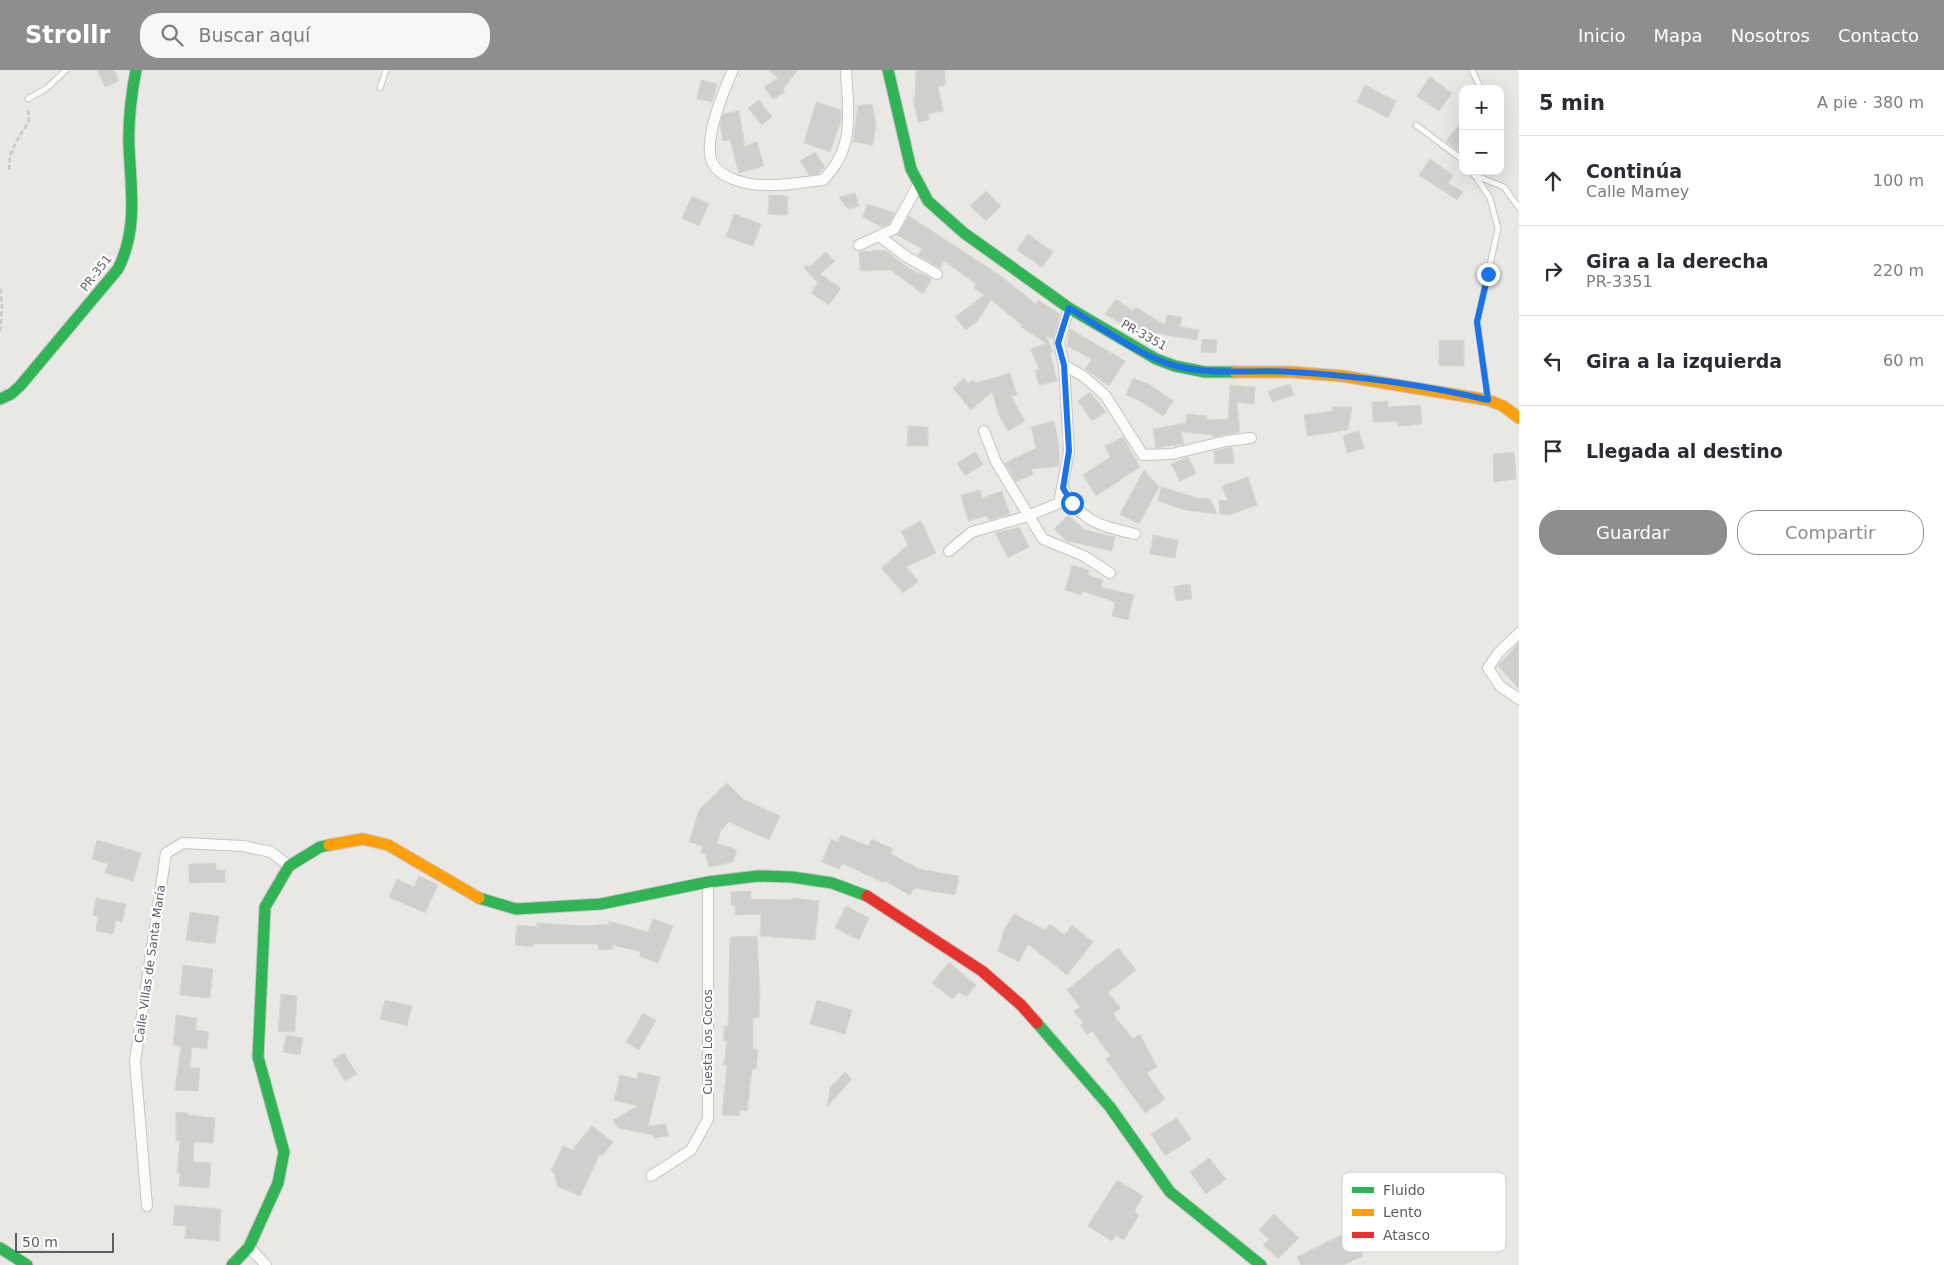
<!DOCTYPE html>
<html lang="es">
<meta charset="utf-8">
<style>
:root{--surface:#fff;--page:#f7f7f7;--text:#2b2b33;--muted:#7c7c81;--line:#e1e1e2;--accent:#8c8e8f}
body{margin:0;font-family:"DejaVu Sans",sans-serif;background:var(--page);color:var(--text)}
.controls{position:absolute;right:15px;top:15px;display:grid;overflow:hidden;border-radius:10px;box-shadow:0 5px 20px #0002}
.controls button{width:45px;height:45px;display:grid;place-items:center;padding:0;border:0;border-bottom:1px solid var(--line);background:var(--surface);color:var(--text);font:25px sans-serif}
.scale{position:absolute;left:15px;bottom:12px;width:99px;box-sizing:border-box;padding-left:5px;border:2px solid #5a5e61;border-top:0;font-size:14px;line-height:18px;white-space:nowrap;color:#5a5e61;-webkit-text-stroke:4px #fff;paint-order:stroke}
.stop{position:absolute;width:15px;height:15px;margin:-11px;border:4px solid #1a73e8;border-radius:50%;background:#fff}
.stop.end{background:#1a73e8;border-color:#fff;box-shadow:0 1px 5px #0008}
.list{margin:0;padding:0;list-style:none}
h2{display:flex;justify-content:space-between;align-items:center;height:65px;margin:0;padding:0 20px;font-size:21px}
h2 small{font-size:16px;font-weight:400;color:var(--muted)}
.list li{display:grid;grid-template-columns:32px 1fr auto;gap:15px;align-items:center;box-sizing:border-box;height:90px;padding:0 20px;border-top:1px solid var(--line)}
.list b{display:block;font-size:19px;white-space:nowrap}
.list p{margin:0;font-size:16px;white-space:nowrap;color:var(--muted)}
.list em{font-size:16px;font-style:normal;color:var(--muted)}
.actions{display:flex;gap:10px;padding:15px 20px}
.actions a{flex:1;padding:11px 0;border:1px solid var(--accent);border-radius:20px;text-align:center;font-size:18px;color:var(--accent)}
.actions .main{background:var(--accent);color:#fff}
.icon{flex:none;width:28px;height:28px;fill:none;stroke:currentColor;stroke-width:2;stroke-linecap:round;stroke-linejoin:round}
.map{position:relative;flex:none;width:1519px;height:1195px;overflow:hidden}
header{display:flex;align-items:center;gap:30px;box-sizing:border-box;height:70px;padding:0 25px;background:var(--accent);color:#fff}
header strong{font-size:24px}
nav{display:flex;gap:28px;margin-inline-start:auto;font-size:18px}
.search{width:350px;height:45px;background:var(--page);display:flex;align-items:center;gap:12px;box-sizing:border-box;padding:0 18px;border-radius:20px;color:var(--muted);font-size:19px}
main{display:flex}
aside{flex:1;background:var(--surface)}
.map>svg:first-child{display:block}
.building{fill:#d0cfcd;stroke:#d9d7d3}
.lines{fill:none;stroke-linecap:round;stroke-linejoin:round}
.lane-casing{stroke:#c5c5c5;stroke-width:7}
.street-casing{stroke:#c5c5c5;stroke-width:12}
.fast-casing{stroke:#c6c6c6;stroke-width:13}
.slow-casing{stroke:#c6c6c6;stroke-width:13}
.jam-casing{stroke:#c6c6c6;stroke-width:13}
.path{stroke:#c5c9c7;stroke-width:2.5;stroke-dasharray:5 2.5;stroke-linecap:butt}
.lane{stroke:#fcfcfb;stroke-width:5}
.street{stroke:#fcfcfb;stroke-width:10}
.fast{stroke:#30b455;stroke-width:11}
.slow{stroke:#ff9f0a;stroke-width:11}
.jam{stroke:#e5322d;stroke-width:11}
.route{stroke:#1a73e8;stroke-width:6}
.labels{text-anchor:middle;stroke-width:4.5;stroke-linejoin:round;paint-order:stroke}
.street-label{font-size:12px;fill:#5a5e61;stroke:#fff}
.key{fill:#fff;stroke:#cecfd0;stroke-width:1}
.key-label{font-size:14px;fill:#5a5e61}
</style>
<header>
<strong>Strollr</strong>
<div class="search"><svg class="icon" aria-label="search" viewBox="0 0 24 24"><circle cx="10" cy="10" r="6"/><path d="M15 15l6 6"/></svg>Buscar aquí</div>
<nav><a>Inicio</a><a>Mapa</a><a>Nosotros</a><a>Contacto</a></nav>
</header>
<main>
<div class="map">
<svg width="1519" height="1195" viewBox="0 0 1519 1195">
<rect width="100%" height="100%" fill="#eae8e4"/>
<g class="building">
<polygon points="97,0 114,0 119,11 105,17"/>
<polygon points="768,0 798,0 783,19 785,22 773,29 764,17 778,8"/>
<polygon points="916,0 945,0 945,16 938,16 943,41 928,44 929,50 918,52 913,27 915,27"/>
<polygon points="1430,7 1452,23 1439,41 1417,26"/>
<polygon points="701,10 717,14 712,32 697,29"/>
<polygon points="1365,15 1396,31 1388,48 1357,32"/>
<polygon points="759,30 772,47 762,55 748,38"/>
<polygon points="816,32 841,40 841,51 830,82 804,73"/>
<polygon points="872,34 876,54 873,75 853,72 858,36"/>
<polygon points="739,41 745,76 757,72 764,96 739,103 730,70 723,71 720,55 723,44"/>
<polygon points="1463,50 1463,84 1446,71"/>
<polygon points="815,82 825,97 818,104 809,105 800,91"/>
<polygon points="1430,89 1453,105 1448,113 1463,122 1457,130 1419,105"/>
<polygon points="986,121 1001,136 986,151 970,136"/>
<polygon points="855,123 859,136 849,139 845,136 839,127"/>
<polygon points="769,125 788,126 787,145 768,144"/>
<polygon points="692,126 709,134 699,156 682,148"/>
<polygon points="867,134 895,143 889,154 882,157 863,147"/>
<polygon points="734,144 761,154 753,176 726,167"/>
<polygon points="909,146 1001,206 1036,234 1038,230 1060,244 1053,269 1046,266 1053,282 1050,283 1057,311 1039,315 1035,300 1039,299 1031,279 1046,273 1021,257 1022,255 991,230 978,250 966,260 955,247 984,225 974,218 976,214 944,191 940,198 918,185 922,179 897,165"/>
<polygon points="1028,164 1053,182 1042,197 1017,180"/>
<polygon points="885,180 910,199 932,209 923,224 891,200 860,201 859,182"/>
<polygon points="826,182 835,191 820,204 841,218 829,235 811,223 818,213 804,198 806,195 809,197"/>
<polygon points="1116,229 1133,241 1136,237 1165,255 1167,245 1182,247 1180,257 1199,260 1197,270 1153,263 1151,266 1144,262 1141,266 1105,244"/>
<polygon points="1070,259 1125,291 1109,316 1085,299 1092,289 1067,276"/>
<polygon points="1202,269 1217,270 1216,283 1201,282"/>
<rect x="1439" y="270" width="25" height="26"/>
<polygon points="1010,303 1017,325 1011,326 1025,351 1008,361 999,345 992,322 971,340 953,318 964,308 968,313 973,310 976,313"/>
<polygon points="1133,308 1150,315 1173,331 1163,346 1140,331 1126,325"/>
<polygon points="1290,314 1294,325 1272,332 1268,321"/>
<polygon points="1230,315 1255,317 1254,334 1237,332 1240,362 1213,367 1213,365 1181,362 1184,374 1156,378 1153,359 1186,353 1186,344 1207,346 1207,350 1228,349"/>
<polygon points="1090,322 1106,342 1092,351 1078,331"/>
<polygon points="1388,331 1388,337 1420,335 1422,354 1398,356 1397,351 1373,352 1372,332"/>
<polygon points="1332,337 1352,337 1348,360 1307,366 1304,345 1333,341"/>
<polygon points="1054,351 1059,374 1059,396 1031,399 1033,404 1016,412 1005,393 1036,378 1031,357"/>
<polygon points="908,356 928,357 928,376 907,376"/>
<polygon points="1359,361 1364,378 1347,383 1343,366"/>
<polygon points="1123,367 1140,397 1096,426 1083,405 1110,387 1105,376"/>
<polygon points="1232,377 1234,393 1215,394 1214,381"/>
<polygon points="975,382 983,394 965,406 957,393"/>
<polygon points="1514,382 1516,409 1494,412 1493,384"/>
<polygon points="1188,387 1196,403 1180,411 1171,394"/>
<polygon points="1144,400 1159,417 1139,454 1120,444"/>
<polygon points="1248,407 1257,435 1229,445 1220,444 1219,430 1228,431 1222,416"/>
<polygon points="1161,417 1197,428 1210,429 1217,444 1185,440 1158,431"/>
<polygon points="980,420 982,428 1002,421 1010,444 989,450 986,446 968,451 961,425"/>
<polygon points="1068,445 1085,460 1115,467 1112,481 1067,471 1054,459"/>
<polygon points="921,451 936,483 906,497 918,511 903,523 881,498 908,475 901,461"/>
<polygon points="1019,457 1029,477 1008,488 995,463"/>
<polygon points="1153,465 1178,470 1175,488 1150,484"/>
<polygon points="1072,495 1089,500 1088,505 1103,510 1101,517 1134,525 1128,550 1112,546 1115,532 1082,521 1081,525 1065,520"/>
<polygon points="1190,514 1192,529 1176,531 1174,516"/>
<polygon points="1519,572 1519,619 1498,596"/>
<polygon points="727,713 743,729 780,746 769,770 729,752 721,760 717,773 737,780 733,792 709,797 706,785 700,782 703,776 689,772 699,740"/>
<polygon points="841,765 868,776 872,769 893,779 891,783 893,785 919,799 959,806 955,825 914,818 910,825 885,811 884,813 842,793 839,799 822,792 831,769 838,772"/>
<polygon points="97,770 141,783 133,811 105,803 108,794 92,789"/>
<polygon points="216,793 216,800 225,800 225,812 189,813 189,794"/>
<polygon points="419,806 438,815 425,843 389,827 397,809 414,817"/>
<polygon points="751,821 751,829 793,830 793,828 819,831 815,870 760,866 761,844 735,845 735,835 731,835 731,822"/>
<polygon points="96,828 126,834 122,852 116,850 113,864 96,861 98,847 93,845"/>
<polygon points="846,836 869,848 859,870 835,858"/>
<polygon points="190,842 219,846 215,874 186,870"/>
<polygon points="1014,844 1045,860 1050,854 1064,865 1072,855 1093,872 1067,905 1028,874 1019,892 998,881 1004,860"/>
<polygon points="653,849 673,856 658,893 639,886 641,882 613,875 613,879 598,880 598,874 533,874 532,877 515,875 517,855 537,857 537,853 585,856 609,854 609,851 648,862"/>
<polygon points="757,866 760,923 759,948 753,948 753,979 758,979 756,999 752,999 747,1041 740,1040 739,1046 722,1045 727,995 724,995 727,971 724,971 724,956 728,956 730,867"/>
<polygon points="1118,878 1136,900 1108,923 1121,938 1113,944 1133,969 1140,964 1157,997 1147,1003 1165,1029 1145,1043 1106,989 1111,986 1092,961 1087,965 1080,955 1083,953 1074,941 1080,937 1067,920"/>
<polygon points="949,892 976,915 966,927 959,922 952,929 932,913"/>
<polygon points="183,895 213,899 210,928 180,925"/>
<polygon points="281,924 297,926 295,962 278,961"/>
<polygon points="385,930 412,936 407,956 380,949"/>
<polygon points="817,930 852,940 845,964 810,954"/>
<polygon points="643,943 656,950 639,980 626,972"/>
<polygon points="176,945 197,948 196,960 209,962 207,979 192,977 190,998 200,998 198,1021 175,1020 181,976 173,975"/>
<polygon points="286,965 303,968 300,985 283,982"/>
<polygon points="344,983 357,1004 345,1011 332,990"/>
<polygon points="638,1002 660,1007 648,1056 666,1054 668,1066 654,1068 653,1065 618,1058 613,1050 638,1036 614,1030 620,1005 637,1009"/>
<polygon points="845,1002 852,1009 827,1037 830,1018"/>
<polygon points="176,1042 188,1043 188,1045 215,1048 213,1073 194,1072 193,1092 211,1093 209,1118 179,1116 180,1103 177,1103 180,1071 176,1070"/>
<polygon points="1177,1048 1191,1069 1165,1086 1151,1064"/>
<polygon points="592,1056 613,1072 602,1086 600,1084 580,1126 557,1116 555,1104 551,1101 563,1076 572,1080"/>
<polygon points="1209,1088 1226,1109 1206,1124 1190,1102"/>
<polygon points="1117,1110 1143,1126 1134,1142 1139,1145 1124,1170 1116,1165 1112,1171 1088,1156"/>
<polygon points="175,1135 221,1139 219,1171 185,1168 186,1156 173,1155"/>
<polygon points="1274,1144 1299,1168 1278,1189 1263,1175 1269,1169 1259,1160"/>
<polygon points="1371,1150 1380,1166 1359,1177 1363,1186 1344,1195 1301,1195 1297,1187"/>
</g>
<g class="lines">
<g class="lane-casing">
<g id="lane">
<polyline points="1472,0 1481,19"/>
<polyline points="380,18 386,0"/>
<polyline points="28,29 47,18 66,0"/>
<polyline points="1416,55 1463,90"/>
<polyline points="1472,101 1490,128 1498,159 1477,252 1488,329"/>
<polyline points="1477,101 1474,105 1504,117 1519,138"/>
</g>
</g>
<g class="street-casing">
<g id="street">
<path d="M 733,0 C 724,20 703,70 712,92 C 720,109 748,115 765,115 C 784,116 804,112 823,110 C 856,77 848,43 846,0"/>
<polyline points="879,166 907,187 937,204"/>
<polyline points="859,175 894,159 918,115"/>
<polyline points="1064,295 1083,306 1105,325 1143,385 1172,384 1226,371 1251,368"/>
<polyline points="984,361 996,392 1043,469 1084,486 1110,503"/>
<path d="M 1063,418 C 1083,453 1098,455 1135,464"/>
<polyline points="949,481 972,462 1028,446 1059,433 1069,381 1064,295 1059,273 1069,238"/>
<polyline points="1519,563 1499,582 1488,598 1500,616 1519,629"/>
<polyline points="651,1106 691,1080 708,1049 708,812"/>
<polyline points="147,1136 135,991 166,783 183,773 243,776 271,782 289,796"/>
<polyline points="249,1177 266,1195"/>
</g>
</g>
<g class="fast-casing">
<g id="fast">
<polyline points="888,0 911,99 928,131 964,163 1069,238 1156,289 1175,296 1205,302 1235,302"/>
<path d="M 0,329 L 11,324 L 20,316 L 118,199 C 138,159 131,120 129,77 C 128,51 131,26 136,0"/>
<polyline points="479,828 516,839 601,834 708,812 758,806 792,807 832,813 867,826"/>
<polyline points="1037,953 1110,1037 1170,1122 1261,1195"/>
<polyline points="0,1178 27,1195"/>
<polyline points="232,1195 249,1177 278,1113 284,1082 258,987 265,837 289,796 320,777 329,775"/>
</g>
</g>
<g class="slow-casing">
<g id="slow">
<polyline points="1235,302 1291,302 1342,306 1488,330 1503,336 1519,348"/>
<polyline points="329,775 363,769 388,775 479,828"/>
</g>
</g>
<g class="jam-casing">
<polyline id="jam" points="867,826 982,901 1021,935 1037,953"/>
</g>
<g class="path">
<polyline points="9,100 10,86 16,72 29,51 28,38"/>
<polyline points="0,219 2,235 0,262"/>
</g>
<use href="#lane" class="lane"/>
<use href="#street" class="street"/>
<use href="#fast" class="fast"/>
<use href="#slow" class="slow"/>
<use href="#jam" class="jam"/>
</g>
<g class="lines">
<path class="route" d="M 1072,433 L 1063,418 L 1069,381 L 1064,295 L 1058,273 L 1069,238 C 1099,256 1143,288 1176,296 C 1214,306 1254,299 1293,302 C 1358,306 1425,315 1488,330 L 1477,252 L 1488,204"/>
</g>
<g class="labels">
<g class="street-label">
<text transform="translate(96 203) rotate(-52)" y="4">PR-351</text>
<text transform="translate(1144 265) rotate(29)" y="4">PR-3351</text>
<text transform="translate(150 894) rotate(-82)" y="4">Calle Villas de Santa María</text>
<text transform="translate(708 972) rotate(-90)" y="4">Cuesta Los Cocos</text>
</g>
</g>
<rect x="1342" y="1102" width="164" height="80" rx="8" class="key"/>
<rect x="1352" y="1117" width="22" height="6" fill="#30b455"/>
<rect x="1352" y="1139" width="22" height="7" fill="#ff9f0a"/>
<rect x="1352" y="1162" width="22" height="6" fill="#e5322d"/>
<g class="key-label">
<text x="1383" y="1125">Fluido</text>
<text x="1383" y="1147">Lento</text>
<text x="1383" y="1170">Atasco</text>
</g>
</svg>
<div class="controls">
<button>+</button>
<button>−</button>
</div>
<div class="scale">50 m</div>
<div class="stop" style="left:1072px;top:433px"></div>
<div class="stop end" style="left:1488px;top:204px"></div>
</div>
<aside>
<h2>5 min<small>A pie · 380 m</small></h2>
<ul class="list">
<li><svg class="icon" aria-label="ahead" viewBox="0 0 24 24"><path d="M12 20V5M6 11l6-6 6 6"/></svg><div><b>Continúa</b><p>Calle Mamey</p></div><em>100 m</em></li>
<li><svg class="icon" aria-label="right" viewBox="0 0 24 24"><path d="M7 20v-9h11M14 6l5 5-5 5"/></svg><div><b>Gira a la derecha</b><p>PR-3351</p></div><em>220 m</em></li>
<li><svg class="icon" aria-label="left" viewBox="0 0 24 24"><path d="M17 20v-9H6M10 6l-5 5 5 5"/></svg><div><b>Gira a la izquierda</b></div><em>60 m</em></li>
<li><svg class="icon" aria-label="arrive" viewBox="0 0 24 24"><path d="M6 21V4h12l-3 4 3 4H6"/></svg><div><b>Llegada al destino</b></div></li>
</ul>
<div class="actions"><a class="main">Guardar</a><a>Compartir</a></div>
</aside>
</main>
